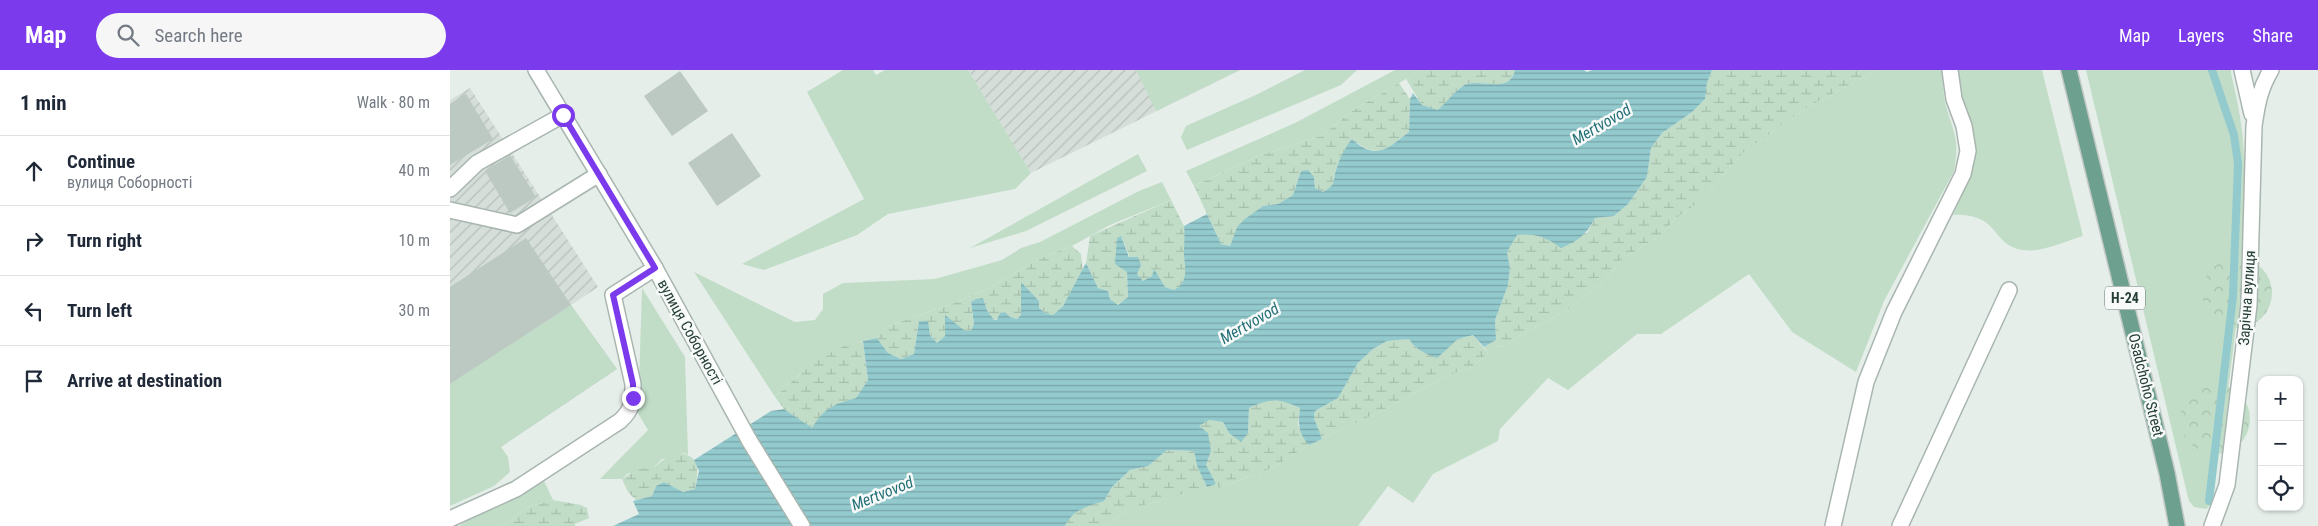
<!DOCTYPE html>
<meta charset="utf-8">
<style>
:root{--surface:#fff;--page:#f6f6f7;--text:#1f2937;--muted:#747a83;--line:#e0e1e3;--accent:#7c3aed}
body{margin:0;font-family:"Roboto Condensed",sans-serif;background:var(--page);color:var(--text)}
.controls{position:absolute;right:15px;bottom:15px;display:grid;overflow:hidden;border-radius:10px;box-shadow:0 1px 4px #0004}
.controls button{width:45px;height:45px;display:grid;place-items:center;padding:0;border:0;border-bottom:1px solid var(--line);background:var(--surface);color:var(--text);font:25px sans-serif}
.stop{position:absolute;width:15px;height:15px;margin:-11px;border:4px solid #7c3aed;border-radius:50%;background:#fff}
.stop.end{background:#7c3aed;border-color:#fff;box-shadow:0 1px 5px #0008}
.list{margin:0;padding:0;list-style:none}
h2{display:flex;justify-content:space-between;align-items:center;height:65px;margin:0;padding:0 20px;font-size:21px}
h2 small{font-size:16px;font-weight:400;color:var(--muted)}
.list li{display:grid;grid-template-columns:32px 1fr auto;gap:15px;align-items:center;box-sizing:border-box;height:70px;padding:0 20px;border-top:1px solid var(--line)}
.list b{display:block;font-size:19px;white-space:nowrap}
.list p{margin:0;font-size:16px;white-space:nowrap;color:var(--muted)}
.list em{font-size:16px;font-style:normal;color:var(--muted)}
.icon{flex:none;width:28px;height:28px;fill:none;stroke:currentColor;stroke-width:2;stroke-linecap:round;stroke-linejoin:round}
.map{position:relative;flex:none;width:1868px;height:456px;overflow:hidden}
header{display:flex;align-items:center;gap:30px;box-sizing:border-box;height:70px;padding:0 25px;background:var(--accent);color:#fff}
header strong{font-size:24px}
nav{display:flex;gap:28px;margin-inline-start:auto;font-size:18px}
.search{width:350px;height:45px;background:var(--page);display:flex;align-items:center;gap:12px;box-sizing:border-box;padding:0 18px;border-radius:28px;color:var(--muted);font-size:19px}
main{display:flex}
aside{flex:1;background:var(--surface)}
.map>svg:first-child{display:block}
.industrial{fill:url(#industrial-furrows)}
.green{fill:#c1ddc7}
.forest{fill:url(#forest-crowns)}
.wetland{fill:url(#wetland-marsh)}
.water{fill:url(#water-rules)}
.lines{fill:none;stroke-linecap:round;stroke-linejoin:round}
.stream{stroke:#93cace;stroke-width:8}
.building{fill:#bcc9c3}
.lane-casing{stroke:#a9b6b0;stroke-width:18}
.street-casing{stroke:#a9b6b0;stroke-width:18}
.primary-casing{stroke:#c2c9c7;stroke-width:18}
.lane{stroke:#fff;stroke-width:15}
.street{stroke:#fff;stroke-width:15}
.primary{stroke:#6ea08f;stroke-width:15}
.route{stroke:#7c3aed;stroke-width:6}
.labels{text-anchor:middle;stroke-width:5;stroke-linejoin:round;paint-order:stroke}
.shield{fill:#f7faf8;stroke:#657770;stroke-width:1}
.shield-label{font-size:14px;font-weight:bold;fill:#263f36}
.street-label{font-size:15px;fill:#263f36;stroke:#f7faf8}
.water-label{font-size:16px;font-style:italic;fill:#247078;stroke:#f7faf8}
</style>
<header>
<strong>Map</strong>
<div class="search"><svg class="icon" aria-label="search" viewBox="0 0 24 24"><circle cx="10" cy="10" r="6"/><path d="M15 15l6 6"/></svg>Search here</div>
<nav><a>Map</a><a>Layers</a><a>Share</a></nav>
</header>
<main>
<aside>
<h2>1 min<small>Walk · 80 m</small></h2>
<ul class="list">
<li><svg class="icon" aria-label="ahead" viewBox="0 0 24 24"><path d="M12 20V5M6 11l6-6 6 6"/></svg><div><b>Continue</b><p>вулиця Соборності</p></div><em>40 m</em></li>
<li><svg class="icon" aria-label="right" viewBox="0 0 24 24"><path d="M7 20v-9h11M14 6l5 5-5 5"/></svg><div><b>Turn right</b></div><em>10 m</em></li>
<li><svg class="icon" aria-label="left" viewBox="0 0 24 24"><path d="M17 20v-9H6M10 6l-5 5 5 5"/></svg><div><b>Turn left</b></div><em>30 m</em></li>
<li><svg class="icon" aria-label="arrive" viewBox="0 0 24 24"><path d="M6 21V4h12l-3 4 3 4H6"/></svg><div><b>Arrive at destination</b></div></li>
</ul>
</aside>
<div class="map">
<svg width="1868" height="456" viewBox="0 0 1868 456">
<defs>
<pattern id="industrial-furrows" width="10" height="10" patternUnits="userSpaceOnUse" patternTransform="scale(1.25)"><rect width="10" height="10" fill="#d5ded9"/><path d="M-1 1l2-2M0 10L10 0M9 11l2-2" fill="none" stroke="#b7c0bb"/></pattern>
<pattern id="forest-crowns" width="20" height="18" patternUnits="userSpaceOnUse" patternTransform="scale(1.25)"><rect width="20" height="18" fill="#c1ddc7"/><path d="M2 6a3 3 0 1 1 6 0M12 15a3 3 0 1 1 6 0" fill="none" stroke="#a6bfac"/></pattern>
<pattern id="wetland-marsh" width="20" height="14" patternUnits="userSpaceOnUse" patternTransform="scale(1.25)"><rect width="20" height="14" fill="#c1ddc7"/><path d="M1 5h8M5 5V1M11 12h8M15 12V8" fill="none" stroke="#a6bfac"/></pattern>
<pattern id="water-rules" width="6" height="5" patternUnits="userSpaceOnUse" patternTransform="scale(1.25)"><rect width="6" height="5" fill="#93cace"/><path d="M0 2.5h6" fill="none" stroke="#78a5a8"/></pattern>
</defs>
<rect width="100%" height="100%" fill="#e6eeea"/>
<g class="industrial">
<polygon points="518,0 790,0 581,103"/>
<polygon points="20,18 148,217 121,235 167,299 0,411 0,30"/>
</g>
<g class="green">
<polygon points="393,0 423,0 426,5 435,0 518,0 581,103 565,119 438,144 407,165 314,200 292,194 414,129 357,22"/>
<polygon points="686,0 790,0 706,41"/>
<polygon points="855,0 907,0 891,15 737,80 731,67 736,56 808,24"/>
<polygon points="945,0 971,0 905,39 871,66 808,86 744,116 736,101 845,53"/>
<path d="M 1428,0 L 1492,0 C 1493,11 1493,25 1496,36 C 1504,64 1510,70 1504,101 L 1434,231 L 1406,302 L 1342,262 L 1299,204 L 1211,264 L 1187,264 L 1118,320 L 1098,308 L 1050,359 L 1048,371 L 983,404 L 963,433 L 938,416 L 908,456 L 656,456 L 677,440 L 766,414 L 769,418 L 822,398 L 859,375 L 935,339 L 996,306 L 1022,297 L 1038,283 L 1034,277 L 1046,270 L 1046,275 L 1054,277 L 1071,265 L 1114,242 L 1149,215 L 1173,189 L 1213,163 L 1225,149 L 1249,132 L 1294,82 L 1354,39 Z"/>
<path d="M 1508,0 L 1592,0 L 1633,166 C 1615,171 1592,183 1573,180 C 1555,177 1552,169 1542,158 C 1533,147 1516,144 1503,145 L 1515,118 L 1520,97 Z"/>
<path d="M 1636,0 L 1781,0 L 1781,3 C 1786,25 1791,47 1793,70 C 1801,190 1778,311 1763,430 L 1761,434 L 1756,439 L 1744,437 L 1739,431 L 1736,419 Z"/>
<polygon points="688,84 697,101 576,161 520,178"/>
<polygon points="712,112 721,130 660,155 622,176 593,187 538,218 510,231 438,256 427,268 408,272 350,304 325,327 244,202 345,252 365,250 373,239 373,224 393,213 485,209 552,190 571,178 590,172 689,121"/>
<polygon points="192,218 235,287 238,385 234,383 212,389 203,398 177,404 172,409 150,409 198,360 186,340 189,314"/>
<polygon points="121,235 167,299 51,377 58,387 60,402 44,416 0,436 0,314"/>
<path d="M 94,411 L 103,430 L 77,437 L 53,456 L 9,456 C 35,437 66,428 94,411 Z"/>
</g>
<g class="forest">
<circle cx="1787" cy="223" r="35"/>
<circle cx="1765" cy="349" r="35"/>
</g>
<g class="wetland">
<path d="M 971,0 L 1065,0 C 1060,24 1033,9 1017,14 C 1007,17 997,33 988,41 L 972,35 L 956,9 Z"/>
<polygon points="1262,0 1428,0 1354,39 1294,82 1249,132 1225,149 1213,163 1173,189 1149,215 1114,242 1071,265 1054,277 1046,275 1045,250 1058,215 1060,198 1057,182 1067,164 1082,163 1098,168 1137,163 1145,148 1164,146 1178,134 1197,107 1201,78 1212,63 1242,42 1255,29 1257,13"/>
<path d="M 949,13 L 960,29 L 959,62 C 935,80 928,90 902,69 C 898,74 888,93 886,99 C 883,112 887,115 873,123 L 865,118 L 864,107 L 851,101 L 843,125 L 828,134 L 813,136 L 787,157 L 780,176 L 771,174 L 744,116 L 808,86 L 871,66 L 905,39 Z"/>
<polygon points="721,130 734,156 736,172 736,205 730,217 724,220 715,217 704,200 702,206 693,211 687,204 671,166 667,169 667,179 677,202 678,228 667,235 660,229 658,221 648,218 636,193 640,166"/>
<polygon points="622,176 631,184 633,202 613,236 603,245 595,243 589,238 589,231 571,213 571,245 567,249 560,247 544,250 537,240 533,228 526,229 521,233 524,254 521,262 515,262 495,246 495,266 487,273 469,251 464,284 451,289 438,283 427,268 438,256 510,231 538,218 593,187"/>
<path d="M 1023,265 L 1038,283 L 1022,297 L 996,306 L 935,339 L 872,369 L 864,348 L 865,341 L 888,328 L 908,293 L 923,279 L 937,271 L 959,269 C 965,279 975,284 987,287 L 1008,269 Z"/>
<path d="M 413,271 L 418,310 L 406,328 L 390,333 L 362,359 L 334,339 L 325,327 C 350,304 379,276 413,271 Z"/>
<polygon points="815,330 833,330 850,338 848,355 859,375 822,398 769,418 760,406 756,395 761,381 748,356 759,350 773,352 779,363 798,363 799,338"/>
<path d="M 717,380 L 744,381 L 747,396 L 757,417 L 677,440 L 656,456 L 615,456 C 621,440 638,436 654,431 L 662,417 L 680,400 L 698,396 Z"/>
<path d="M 222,383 C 249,382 250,397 245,419 L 233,422 L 214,412 L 206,416 L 202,426 L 186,430 L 178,422 L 172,409 L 188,399 L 203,398 Z"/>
<polygon points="103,430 131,435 137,438 139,448 125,454 125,456 53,456 77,437"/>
</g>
<path class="water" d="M 1065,0 L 1134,0 L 1137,2 L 1142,0 L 1262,0 L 1257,13 L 1255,29 L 1242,42 L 1212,63 L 1201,78 L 1197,107 L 1178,134 L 1164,146 L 1145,148 C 1137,164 1128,171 1111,178 C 1096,167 1085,163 1067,165 L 1057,182 L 1060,198 L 1058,215 L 1045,250 L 1046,270 L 1034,277 L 1023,265 L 1008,269 L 987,288 C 975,284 965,279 959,269 L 937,271 L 923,279 L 908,293 L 888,328 L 865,341 L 864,348 L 872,369 L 859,375 C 848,363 848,353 850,338 C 829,328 820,328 799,338 L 798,363 L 791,372 L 779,363 L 773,352 L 759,350 L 749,356 L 758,363 L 761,381 L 756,395 L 766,414 L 757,417 L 747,396 L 744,381 L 717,380 L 698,396 L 680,400 L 662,417 L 654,431 C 638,436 622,440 615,456 L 163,456 L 189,444 L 183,431 L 202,426 L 206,416 L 214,412 L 233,422 L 245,419 L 249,401 L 244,390 L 321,341 L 334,339 L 362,358 C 374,338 384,334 406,328 L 418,310 L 413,271 L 427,268 L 438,283 L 451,289 L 464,284 L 469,251 L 478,251 L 480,265 L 487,273 L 495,266 L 495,245 L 515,261 L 521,261 L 524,254 L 521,232 L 526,229 L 533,228 L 537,240 L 544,250 L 547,250 L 550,243 L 555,242 L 560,247 L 567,249 L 571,245 L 571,212 L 589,231 L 589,238 L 595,243 L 603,245 L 613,236 L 636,193 L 648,218 L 658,221 L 660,229 L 668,235 L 678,227 L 677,202 L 665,194 L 667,168 L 671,166 L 679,187 L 688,187 L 691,195 L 687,204 L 693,211 L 702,206 L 704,199 L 715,217 L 724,220 C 739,212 735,198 734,184 C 734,174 735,166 734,156 L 757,144 L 771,174 L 780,176 L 787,157 L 795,149 L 813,136 L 828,134 L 843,125 L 851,101 L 858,100 L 864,107 L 865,118 L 873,122 C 888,114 882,110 887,97 C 890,88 896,76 902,69 C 926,91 937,79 959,62 L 960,29 L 963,23 L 972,35 L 988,40 C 996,33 1008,17 1017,14 C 1033,9 1060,24 1065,0 Z"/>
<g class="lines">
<polyline class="stream" points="1759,431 1783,226 1788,94 1784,65 1762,0"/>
</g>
<g class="building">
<polygon points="230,1 258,41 222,66 194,26"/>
<polygon points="16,24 43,69 0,95 0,34"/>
<polygon points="282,63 311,106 267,136 238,93"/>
<polygon points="60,85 86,127 60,143 35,101"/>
<polygon points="76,168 121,235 0,314 0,217"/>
</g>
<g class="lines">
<g class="lane-casing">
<g id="lane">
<polyline points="0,119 27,93 113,45"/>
<polyline points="0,140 67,155 149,104"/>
<polyline points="299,370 352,456"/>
<polyline points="1383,456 1416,312 1444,242 1513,104 1518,81 1514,56 1504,29 1500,0"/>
</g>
</g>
<g class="street-casing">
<g id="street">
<polyline points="86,0 205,198 299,370"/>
<polyline points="1792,0 1802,44"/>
<path d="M 0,449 L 66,419 L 170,351 C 183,339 183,331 183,314 L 163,225 L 205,198"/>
<polyline points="1450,456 1559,220"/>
<path d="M 1762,456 L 1777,415 L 1799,235 L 1804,56 C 1807,35 1810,18 1821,0"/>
</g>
</g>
<g class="primary-casing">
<polyline id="primary" points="1619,0 1717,403 1727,456"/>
</g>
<use href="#lane" class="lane"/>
<use href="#street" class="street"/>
<use href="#primary" class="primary"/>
</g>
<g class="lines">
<polyline class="route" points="113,45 205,198 163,225 183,314 183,328"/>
</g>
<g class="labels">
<rect class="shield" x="1655" y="216.5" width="40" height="23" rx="4"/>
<g class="shield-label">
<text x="1675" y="233">Н-24</text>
</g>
<g class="street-label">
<text transform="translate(1797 228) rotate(-86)" y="5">Зарічна вулиця</text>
<text transform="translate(240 262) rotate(61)" y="5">вулиця Соборності</text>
<text transform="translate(1696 315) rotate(76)" y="5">Osadchoho Street</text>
</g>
<g class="water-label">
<text transform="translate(1151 54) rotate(-30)" y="6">Mertvovod</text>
<text transform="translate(799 253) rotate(-30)" y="6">Mertvovod</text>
<text transform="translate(432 423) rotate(-22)" y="6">Mertvovod</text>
</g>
</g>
</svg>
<div class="controls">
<button>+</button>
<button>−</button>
<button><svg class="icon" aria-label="locate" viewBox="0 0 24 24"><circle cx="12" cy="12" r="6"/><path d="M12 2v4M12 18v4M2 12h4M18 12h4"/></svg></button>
</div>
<div class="stop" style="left:113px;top:45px"></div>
<div class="stop end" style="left:183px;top:328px"></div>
</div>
</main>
